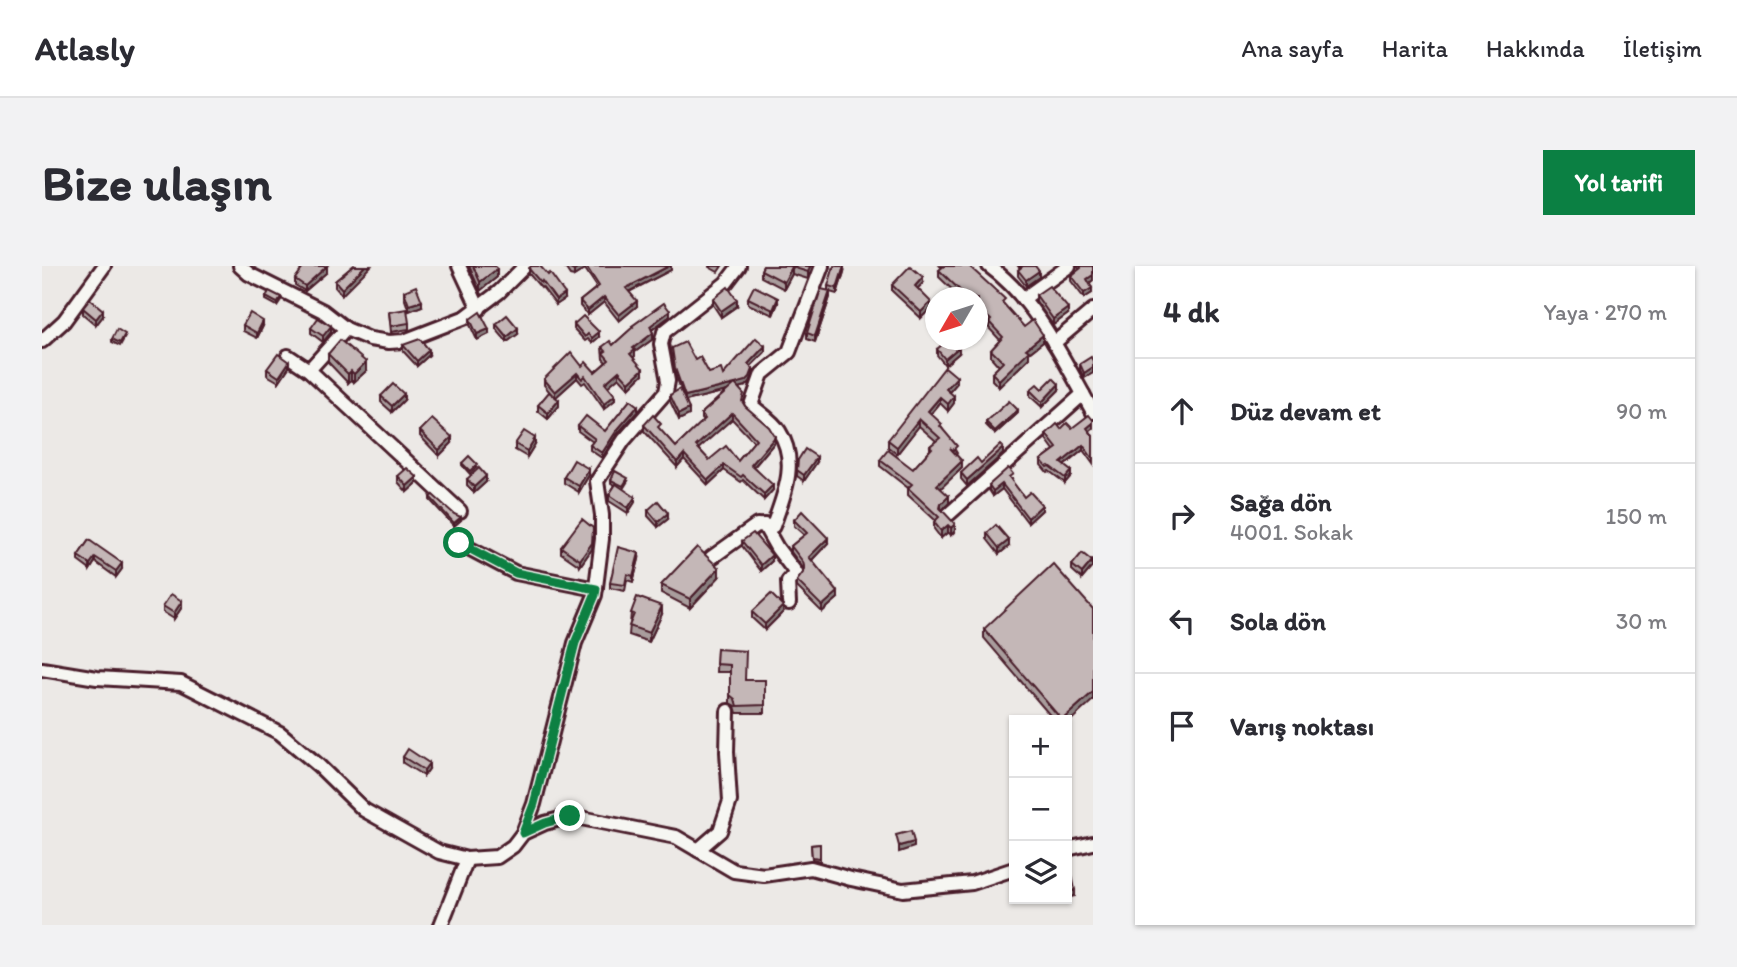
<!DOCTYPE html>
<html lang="tr">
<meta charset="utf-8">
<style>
:root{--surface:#fff;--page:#f2f2f3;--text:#2b2b33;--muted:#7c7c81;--line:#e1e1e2;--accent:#0b8043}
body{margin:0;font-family:Itim,sans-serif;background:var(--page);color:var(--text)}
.controls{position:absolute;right:21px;bottom:21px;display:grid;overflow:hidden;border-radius:0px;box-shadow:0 2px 5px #0004}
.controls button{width:63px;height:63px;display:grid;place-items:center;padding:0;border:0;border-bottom:2px solid var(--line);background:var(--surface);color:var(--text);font:35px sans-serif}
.compass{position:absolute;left:883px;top:21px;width:63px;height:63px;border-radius:50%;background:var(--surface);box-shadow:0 2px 5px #0004;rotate:231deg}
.stop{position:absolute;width:21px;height:21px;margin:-16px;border:5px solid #0b8043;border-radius:50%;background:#fff}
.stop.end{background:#0b8043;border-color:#fff;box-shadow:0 2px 7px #0008}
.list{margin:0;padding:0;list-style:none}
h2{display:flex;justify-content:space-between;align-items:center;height:91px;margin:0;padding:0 28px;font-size:30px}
h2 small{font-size:23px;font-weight:400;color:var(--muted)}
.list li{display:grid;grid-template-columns:46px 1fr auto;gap:21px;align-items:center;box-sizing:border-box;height:105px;padding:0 28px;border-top:2px solid var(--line)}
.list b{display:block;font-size:26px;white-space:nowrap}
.list p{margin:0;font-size:23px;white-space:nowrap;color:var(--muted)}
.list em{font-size:23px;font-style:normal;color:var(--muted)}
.icon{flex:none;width:38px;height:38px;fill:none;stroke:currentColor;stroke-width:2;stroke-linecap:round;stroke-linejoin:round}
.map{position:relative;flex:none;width:1051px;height:659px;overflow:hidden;border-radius:0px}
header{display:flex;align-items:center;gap:42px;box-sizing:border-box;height:98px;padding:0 35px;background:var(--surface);border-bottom:2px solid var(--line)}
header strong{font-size:33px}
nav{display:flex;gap:38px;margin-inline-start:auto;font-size:24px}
.intro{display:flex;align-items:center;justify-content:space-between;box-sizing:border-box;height:168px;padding:0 42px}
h1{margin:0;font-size:49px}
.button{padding:18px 32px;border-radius:0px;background:var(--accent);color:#fff;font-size:24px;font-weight:700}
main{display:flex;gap:42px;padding:0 42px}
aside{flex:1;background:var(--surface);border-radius:0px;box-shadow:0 2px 5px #0004}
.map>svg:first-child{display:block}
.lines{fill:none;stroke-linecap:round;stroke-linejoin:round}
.minor-casing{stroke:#4a1f2b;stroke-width:18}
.minor{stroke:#f6f6f2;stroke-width:12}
.wall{fill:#a99d9d;stroke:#4a1f2b;stroke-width:2;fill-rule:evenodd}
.shaded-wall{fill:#898080;stroke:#4a1f2b;stroke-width:2}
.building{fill:#c4b7b7;stroke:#4a1f2b;stroke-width:2;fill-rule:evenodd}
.route{stroke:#0b8043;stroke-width:9}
</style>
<header>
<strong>Atlasly</strong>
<nav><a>Ana sayfa</a><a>Harita</a><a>Hakkında</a><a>İletişim</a></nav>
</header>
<div class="intro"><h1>Bize ulaşın</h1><a class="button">Yol tarifi</a></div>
<main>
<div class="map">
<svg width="1051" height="659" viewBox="0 0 1051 659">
<rect width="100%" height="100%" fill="#ece9e6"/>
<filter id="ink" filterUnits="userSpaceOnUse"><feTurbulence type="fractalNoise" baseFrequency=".0143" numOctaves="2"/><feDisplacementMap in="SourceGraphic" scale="14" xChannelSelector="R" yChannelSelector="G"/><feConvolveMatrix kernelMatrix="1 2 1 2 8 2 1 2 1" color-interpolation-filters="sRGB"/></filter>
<g filter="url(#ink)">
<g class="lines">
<g class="minor-casing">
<g id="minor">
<polyline points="198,0 207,8 281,45 304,63 328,73 347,76 362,75 424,51 457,26 483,0"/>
<polyline points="417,0 437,43"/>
<path d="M 947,0 C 995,35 1022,95 1051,146"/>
<polyline points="981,33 1027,0"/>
<polyline points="0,75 22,55 62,0"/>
<polyline points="1012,77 1051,44"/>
<polyline points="246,90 267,104 418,245"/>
<polyline points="267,104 304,63"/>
<polyline points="907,248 1041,128"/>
<polyline points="722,259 735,282 754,307 746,316 747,337"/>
<polyline points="417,277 474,307 554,323"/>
<path d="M 669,292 L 715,259 L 731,260 C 742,229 757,196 737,165 C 731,155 718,147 709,139 L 720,108 L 747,86 L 780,0"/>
<polyline points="0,403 55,412 139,417 238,467 276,499 322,544 397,586 425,593 455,591 471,580 481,567 503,557 529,550 634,571 692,605 722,609 769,602 809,613 861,624 930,617 972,603"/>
<polyline points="481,567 492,538 533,377 553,329 560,273 560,249 555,215 582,174 624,126 626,115 619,78 622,66 684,17 697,0"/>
<polyline points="1025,583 1051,577"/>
<polyline points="656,584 678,565 688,535 685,486 686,445"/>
<polyline points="399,659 425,593"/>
</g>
</g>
<use href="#minor" class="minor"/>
</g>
<g class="wall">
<polygon points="257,0 285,0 285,6 263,25 253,19 253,13 259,5 257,2"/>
<polygon points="311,0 300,29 293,21 293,15"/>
<polygon points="427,0 453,0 455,11 438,25"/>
<polygon points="522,0 629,0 629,4 587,26 595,40 577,55 562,36 546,49 538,40 538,35 555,21 543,3 532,10 528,9"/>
<polygon points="667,0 680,0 676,6 667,1"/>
<polygon points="721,0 771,0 766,13 750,8 742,23 719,11 719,4"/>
<polygon points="898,0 927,0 982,61 1001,76 987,87 987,92 957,121 950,114 950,107 957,100 949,91 949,84 958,74 947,62 947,59 935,48 935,32 919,32 897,11 897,4 900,2"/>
<polygon points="976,0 993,0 997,11 984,20 976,10 976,4 978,3"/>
<polygon points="1036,0 1051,0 1051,14 1047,17 1050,27 1042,32 1029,15 1029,10 1037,4"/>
<polygon points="487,3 523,33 514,39 500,21 499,22 487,8"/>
<polygon points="802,6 795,28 788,26 788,31 773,76 765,73 765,67 786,25 786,20"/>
<polygon points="881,17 875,23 889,42 879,52 850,25 850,19"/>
<polygon points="362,25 380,40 367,45 362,31"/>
<polygon points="994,29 1026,48 1011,59 994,35"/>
<polygon points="224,31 239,34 235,40 224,34"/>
<polygon points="706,32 736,37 731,49 706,38"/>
<polygon points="671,33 695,40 679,51 671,39"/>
<polygon points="41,42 61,50 54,59 41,48"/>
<polygon points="347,46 367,57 367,63 349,66"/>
<polygon points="628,50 610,64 611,73 593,86 593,90 591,91 601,108 587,122 577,111 565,120 573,134 562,143 543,116 540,118 535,112 514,131 517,140 506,153 496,145 496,139 511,130 502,119 502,113 540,100 553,106 564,96 561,93 560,81 571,79 590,62 590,60"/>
<polygon points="428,53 447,68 435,74 428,59"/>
<polygon points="454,58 476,68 465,76 454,63"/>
<polygon points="532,58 557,71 550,77 546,73 543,75 532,63"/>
<polygon points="201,59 221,60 215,72 201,65"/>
<polygon points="269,62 289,66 281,76 269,67"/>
<polygon points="83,71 78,80 70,76 70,73"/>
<polygon points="361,79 387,89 375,100 361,85"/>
<path d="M 630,82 L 653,94 L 667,107 L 681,109 L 723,86 L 708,101 L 711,108 L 708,116 L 704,120 L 696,122 L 703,140 L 733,176 L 712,201 L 731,224 L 722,234 L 701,214 L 699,216 L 682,204 L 666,219 L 642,193 L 635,201 L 602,165 L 602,159 L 618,164 L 634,181 L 661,155 L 659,153 L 659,148 L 684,125 L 644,135 L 647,149 L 637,154 L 628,135 L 628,129 L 642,132 L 633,107 ZM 690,153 L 712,176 L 696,195 L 667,194 L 656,182 Z"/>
<polygon points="895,83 917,87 903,99 895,89"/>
<polygon points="286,88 324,105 312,116 309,114 306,117 286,96"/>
<polygon points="1051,95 1051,107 1042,112 1038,104 1038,98"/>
<polygon points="247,101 237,116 225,109 225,103"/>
<polygon points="915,117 907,126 912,137 906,145 898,137 889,148 900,162 915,187 914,188 920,202 899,222 907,237 900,244 913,265 909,269 906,266 899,272 892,263 892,256 893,254 866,229 866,222 838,200 838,194 871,203 888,184 888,180 894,175 877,160 855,188 846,181 846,174"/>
<polygon points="1000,123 1017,124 1000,141 988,130 988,124"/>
<polygon points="339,130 362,134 350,146 339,136"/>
<polygon points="596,145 575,168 560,192 548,184 548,179 551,176 536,165 536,160 563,165"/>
<polygon points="976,147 953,168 944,159 944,156"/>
<polygon points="1030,162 1048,165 1051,170 1051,198 1041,184 1022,200 1029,210 1023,217 1007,205 1005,206 999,199 999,194 1012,184 1004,173 1004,168 1019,163"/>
<polygon points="378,165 410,177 397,190 378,170"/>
<polygon points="473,178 493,178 485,191 473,184"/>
<polygon points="961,188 925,220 919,213 919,207"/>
<polygon points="756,194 775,196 762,215 755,210"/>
<polygon points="420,197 435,201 428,208 420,199"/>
<polygon points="547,209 537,226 522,217 522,211"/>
<polygon points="356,210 375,217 365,226 356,216"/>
<polygon points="425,213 444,216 432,227 425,219"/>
<polygon points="971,213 969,214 982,231 1000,244 986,257 960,223 951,230 947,224 947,219"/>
<polygon points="569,214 586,215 581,223 593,236 586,247 567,235 567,229 573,219 569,217"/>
<polygon points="388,231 412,248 419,254 412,260 388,234"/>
<polygon points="606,244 626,253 616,261 606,250"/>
<polygon points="752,254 786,277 770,294 796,332 780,346 755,321 755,315 762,306 761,302 749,286 749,280 762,269 752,260"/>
<polygon points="945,267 967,280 957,288 945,273"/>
<polygon points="551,268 550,283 538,300 519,287 519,281"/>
<polygon points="47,274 80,303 74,311 53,296 48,304 36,295 36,290"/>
<polygon points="700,275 730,295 719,305 700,280"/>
<polygon points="597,293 591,316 585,314 583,325 568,322 568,317"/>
<polygon points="1030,299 1050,301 1040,313 1030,304"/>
<polygon points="677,311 648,342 619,327 619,319"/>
<polygon points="121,340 140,341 132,353 121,346"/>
<polygon points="710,346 741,346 723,364 710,352"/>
<polygon points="589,347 620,348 607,376 587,369"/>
<polygon points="942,363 1025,454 1012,454 942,372"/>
<polygon points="675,383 703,414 723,414 723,447 695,447 693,440 688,437 688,406 674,406"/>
<polygon points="361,491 387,503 382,510 361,497"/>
<polygon points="778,578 778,595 770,593 769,579"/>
</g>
<g class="shaded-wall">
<polygon points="285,0 285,6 263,25 263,20"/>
<polygon points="323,0 329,0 300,29 300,23"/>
<polygon points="539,0 543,0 543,3 532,10 532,5"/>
<polygon points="627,0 629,0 629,4 584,27 584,22"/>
<polygon points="768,0 771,0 766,13 766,6"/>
<polygon points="802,0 802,6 795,28 795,22"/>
<polygon points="750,1 750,8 742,23 742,16"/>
<polygon points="455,3 455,11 438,25 438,16"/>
<polygon points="997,5 997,11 984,20 984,14"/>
<polygon points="1051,9 1051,14 1045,19 1045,13"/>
<polygon points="881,11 881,17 873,25 873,20"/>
<polygon points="1050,22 1050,27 1042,32 1042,27"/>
<polygon points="788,25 788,31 773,76 773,70"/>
<polygon points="523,28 523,33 514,39 514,34"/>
<polygon points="562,31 562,36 546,49 546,44"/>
<polygon points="736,32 736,37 731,49 731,44"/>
<polygon points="695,34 695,40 679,51 679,45"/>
<polygon points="380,35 380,40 367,45 367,39"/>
<polygon points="595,35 595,40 577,55 577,49"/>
<polygon points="889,36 889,42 879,52 879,46"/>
<polygon points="1026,42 1026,48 1011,59 1011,53"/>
<polygon points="61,44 61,50 54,59 54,53"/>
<polygon points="628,45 628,50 608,65 608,60"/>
<polygon points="221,55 221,60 215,72 215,67"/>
<polygon points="289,60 289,66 281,76 281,70"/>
<polygon points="476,62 476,68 465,76 465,71"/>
<polygon points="447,63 447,68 435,74 435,68"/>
<polygon points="557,66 557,71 550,77 550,72"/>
<polygon points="611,67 611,73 593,86 593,90 588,94 588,88 591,82"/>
<polygon points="1001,69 1001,76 987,87 987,92 957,121 957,114 984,83"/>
<polygon points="723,80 723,86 706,103 706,98"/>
<polygon points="917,81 917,87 903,99 903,93"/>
<polygon points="387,84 387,89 375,100 375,95"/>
<polygon points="247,96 247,101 237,116 237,111"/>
<polygon points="324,96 324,105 312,116 312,108"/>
<polygon points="1051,101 1051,107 1042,112 1042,107"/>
<polygon points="601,103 601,108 587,122 587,116"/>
<polygon points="711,103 711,108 708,116 704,120 693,123 693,118"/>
<polygon points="309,105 309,114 306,117 306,108"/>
<polygon points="577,105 577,111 563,123 563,117"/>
<polygon points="535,107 535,112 513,132 513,126"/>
<polygon points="915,111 915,117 904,130 904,123"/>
<polygon points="693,118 693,123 643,135 643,130"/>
<polygon points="1017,118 1017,124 1000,141 1000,136"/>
<polygon points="362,128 362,134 350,146 350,140"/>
<polygon points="573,129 573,134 562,143 562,138"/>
<polygon points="912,130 912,137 906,145 906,138"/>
<polygon points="898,131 898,137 886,151 886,145"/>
<polygon points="517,134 517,140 506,153 506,147"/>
<polygon points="596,140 596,145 575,168 560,192 560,187 575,164"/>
<polygon points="647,143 647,149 637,154 637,148"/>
<polygon points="976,144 976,147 953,168 953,165"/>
<polygon points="690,147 690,153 654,185 654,180"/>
<polygon points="877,153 877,160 855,188 855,181"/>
<polygon points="1051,157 1051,162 1045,167 1045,162"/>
<polygon points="410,171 410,177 397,190 397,184"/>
<polygon points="733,171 733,176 709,204 709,199"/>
<polygon points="493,172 493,178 485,191 485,185"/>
<polygon points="1041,179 1041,184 1019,202 1019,197"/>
<polygon points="961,182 961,188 925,220 925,214"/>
<polygon points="642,188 642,193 635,201 635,196"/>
<polygon points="775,191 775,196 762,215 762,209"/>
<polygon points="920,195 920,202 895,226 895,219"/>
<polygon points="682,199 682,204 666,219 666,214"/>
<polygon points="547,203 547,209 537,226 537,220"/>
<polygon points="1029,205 1029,210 1023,217 1023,212"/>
<polygon points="444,210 444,216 432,227 432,221"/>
<polygon points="375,211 375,217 365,226 365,220"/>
<polygon points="960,218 960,223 951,230 951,225"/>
<polygon points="731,219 731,224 722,234 722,228"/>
<polygon points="907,230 907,237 899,245 899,238"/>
<polygon points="593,231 593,236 586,247 586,242"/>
<polygon points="1000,239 1000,244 986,257 986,252"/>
<polygon points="626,247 626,253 616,261 616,256"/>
<polygon points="419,251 419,254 412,260 412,257"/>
<polygon points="913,258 913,265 909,269 909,262"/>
<polygon points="906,259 906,266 899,272 899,265"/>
<polygon points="551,268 550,283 538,300 538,294"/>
<polygon points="786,272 786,277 767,297 767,291"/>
<polygon points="967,274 967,280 957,288 957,282"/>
<polygon points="597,287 597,293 591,316 591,310"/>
<polygon points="730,289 730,295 719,305 719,299"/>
<polygon points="53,291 53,296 48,304 48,298"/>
<polygon points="1050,295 1050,301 1040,313 1040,307"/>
<polygon points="80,297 80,303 74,311 74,305"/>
<polygon points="677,302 677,311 648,342 648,333"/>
<polygon points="796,326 796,332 780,346 780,340"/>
<polygon points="140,335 140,341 132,353 132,347"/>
<polygon points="620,340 620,348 607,376 607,367"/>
<polygon points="741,340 741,346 723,364 723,358"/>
<polygon points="1051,426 1051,434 1025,458 1025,454 1020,454"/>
<polygon points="387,497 387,503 382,510 382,504"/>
<polygon points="872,576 872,581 857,586 857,580"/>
<polygon points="1033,624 1033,630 1025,632 1025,626"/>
</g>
<g class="building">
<polygon points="260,0 285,0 263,20 253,13 261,2"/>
<polygon points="311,0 323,0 300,23 293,15"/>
<polygon points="431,0 453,0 455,3 438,16"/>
<polygon points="489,0 498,0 506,9 508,7 523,28 514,34 500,15 499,17 487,3"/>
<polygon points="526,0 539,0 532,5 528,3"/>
<polygon points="544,0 627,0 584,22 595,35 577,49 562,31 546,44 538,35 557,20"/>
<polygon points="721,0 768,0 766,6 750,1 742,16 719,4"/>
<polygon points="792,0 802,0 795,22 786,20"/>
<polygon points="868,0 881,11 873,20 889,36 879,46 850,19"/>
<polygon points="902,0 927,0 963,33 960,36 982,61 991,54 1001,69 984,83 987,85 957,114 950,107 961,96 949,84 961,71 947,56 949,54 935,41 935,32 926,32 897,4"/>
<polygon points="981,0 993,0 997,5 984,14 976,4"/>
<polygon points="1038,0 1051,0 1051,9 1045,13 1050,22 1042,27 1029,10 1039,2"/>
<polygon points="374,20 380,35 367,39 362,25"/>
<polygon points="712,20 736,32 731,44 706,32"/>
<polygon points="1007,20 1026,42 1011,53 994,29"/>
<polygon points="686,21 695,34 679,45 671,33"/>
<polygon points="779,23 788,25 773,70 765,67"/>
<polygon points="227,25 239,31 235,37 224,31"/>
<polygon points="48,33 61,44 54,53 41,42"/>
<polygon points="622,37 628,45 608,60 611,67 591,82 593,84 588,88 601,103 587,116 577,105 563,117 573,129 562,138 543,110 540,113 535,107 513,126 502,113 529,86 540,100 544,96 553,106 567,94 561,87 564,85 560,81 568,75 571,79 591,61 590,60"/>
<polygon points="365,43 367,57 349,60 347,46"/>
<polygon points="438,46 447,63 435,68 428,53"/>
<polygon points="208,47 221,55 215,67 201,59"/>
<polygon points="465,49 476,62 465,71 454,58"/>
<polygon points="541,50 557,66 550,72 546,68 543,71 532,58"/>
<polygon points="276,52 289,60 281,70 269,62"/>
<polygon points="75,63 83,68 78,77 70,73"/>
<path d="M 714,72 L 723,80 L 706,98 L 711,103 L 708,111 L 704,115 L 693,118 L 702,128 L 700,135 L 703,140 L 727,161 L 733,171 L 709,199 L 731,219 L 722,228 L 701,209 L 699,211 L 682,199 L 666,214 L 642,188 L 635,196 L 602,159 L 611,149 L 619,158 L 616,161 L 634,181 L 663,153 L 659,148 L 693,118 L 643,130 L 633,102 L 630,82 L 643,76 L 653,94 L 658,91 L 667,107 L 679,103 L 681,109 ZM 690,147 L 714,173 L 696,195 L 684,180 L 667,194 L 654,180 Z"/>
<polygon points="378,73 387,84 375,95 361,79"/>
<polygon points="298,74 324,96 312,108 309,105 306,108 286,88"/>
<polygon points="906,74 910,74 917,81 903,93 895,83"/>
<polygon points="236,88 247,96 237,111 225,103"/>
<polygon points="1049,91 1051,95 1051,101 1042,107 1038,98"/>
<polygon points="903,101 915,111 904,123 912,130 906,138 898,131 886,145 900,158 898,160 915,180 911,184 908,182 920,195 895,219 907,230 899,238 898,242 913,258 909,262 906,259 899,265 892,256 897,251 866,222 870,218 838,194 846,184 871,203 890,182 888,180 898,172 877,153 855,181 846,174"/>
<polygon points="1011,112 1017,118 1000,136 988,124 995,118 1000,123"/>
<polygon points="351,118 362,128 350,140 339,130"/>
<polygon points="638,123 647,143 637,148 628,129"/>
<polygon points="507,126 517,134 506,147 496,139"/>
<polygon points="588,134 596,140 575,164 560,187 548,179 553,173 536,160 544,150 563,165"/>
<polygon points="967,135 976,144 953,165 944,156"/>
<polygon points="1047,149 1051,154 1051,157 1045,162 1051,170 1051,193 1041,179 1019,197 1029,205 1023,212 1007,200 1005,201 999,194 1015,182 1004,168 1015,158 1019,163 1025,157 1030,162"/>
<polygon points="390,153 410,171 397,184 378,165"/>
<polygon points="482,165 493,172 485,185 473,178"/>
<polygon points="958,179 961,182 925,214 919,207 935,192 939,197"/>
<polygon points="763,183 775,191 762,209 755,204 756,194"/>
<polygon points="427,190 435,198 428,205 420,197"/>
<polygon points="532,194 547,203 537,220 522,211"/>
<polygon points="365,202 375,211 365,220 356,210"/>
<polygon points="437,202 444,210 432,221 425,213"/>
<polygon points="966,202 971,208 967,211 982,231 988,226 1000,239 986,252 960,218 951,225 947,219"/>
<polygon points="573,205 586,212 581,220 569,214"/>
<polygon points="574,218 593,231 586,242 567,229"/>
<polygon points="391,229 412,248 419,251 412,257 388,231"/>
<polygon points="616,235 626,247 616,256 606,244"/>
<polygon points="760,245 786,272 767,291 796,326 780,340 755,315 763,304 761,296 749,280 765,267 752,254"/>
<polygon points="540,253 551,262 550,277 538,294 519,281"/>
<polygon points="954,259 967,274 957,282 945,267"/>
<polygon points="711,267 730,289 719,299 700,275"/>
<polygon points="47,274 80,297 74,305 53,291 48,298 36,290"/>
<polygon points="576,281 597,287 591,310 585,308 583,319 568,317"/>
<polygon points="655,281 677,302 648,333 619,319"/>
<polygon points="1040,287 1050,295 1040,307 1030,299"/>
<polygon points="1011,298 1051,343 1051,426 1020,454 942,363"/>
<polygon points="129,328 140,335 132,347 121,340"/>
<polygon points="729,328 741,340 723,358 710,346"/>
<polygon points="595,331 620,340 607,367 587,360 592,348 589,347"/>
<polygon points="675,383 704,385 703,414 723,414 723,439 695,440 693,433 688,429 688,399 674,398"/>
<polygon points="366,483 387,497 382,504 361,491"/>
<polygon points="869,565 872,576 857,580 854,569"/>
<polygon points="778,578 778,592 770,591 769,579"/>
<polygon points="1030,609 1033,624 1025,626 1025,611"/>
</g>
</g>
<g class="lines" filter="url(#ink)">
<polyline class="route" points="417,277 474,307 554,323 553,329 533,377 492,538 481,567 503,557 528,550"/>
</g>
</svg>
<div class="controls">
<button>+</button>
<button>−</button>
<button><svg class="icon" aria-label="layers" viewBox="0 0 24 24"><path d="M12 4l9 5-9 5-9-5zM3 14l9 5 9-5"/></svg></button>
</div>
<svg class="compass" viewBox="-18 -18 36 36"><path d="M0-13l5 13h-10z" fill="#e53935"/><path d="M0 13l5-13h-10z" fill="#7c7c81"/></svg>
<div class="stop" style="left:417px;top:277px"></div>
<div class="stop end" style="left:528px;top:550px"></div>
</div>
<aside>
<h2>4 dk<small>Yaya · 270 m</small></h2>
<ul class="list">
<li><svg class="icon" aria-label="ahead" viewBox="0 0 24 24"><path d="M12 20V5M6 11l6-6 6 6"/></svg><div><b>Düz devam et</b></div><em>90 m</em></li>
<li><svg class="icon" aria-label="right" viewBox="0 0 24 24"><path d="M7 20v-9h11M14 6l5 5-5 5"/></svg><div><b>Sağa dön</b><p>4001. Sokak</p></div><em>150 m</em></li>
<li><svg class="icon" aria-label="left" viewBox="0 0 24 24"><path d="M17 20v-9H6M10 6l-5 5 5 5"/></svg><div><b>Sola dön</b></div><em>30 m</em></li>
<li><svg class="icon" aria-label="arrive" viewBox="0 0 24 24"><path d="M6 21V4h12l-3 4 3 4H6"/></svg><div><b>Varış noktası</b></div></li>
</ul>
</aside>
</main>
